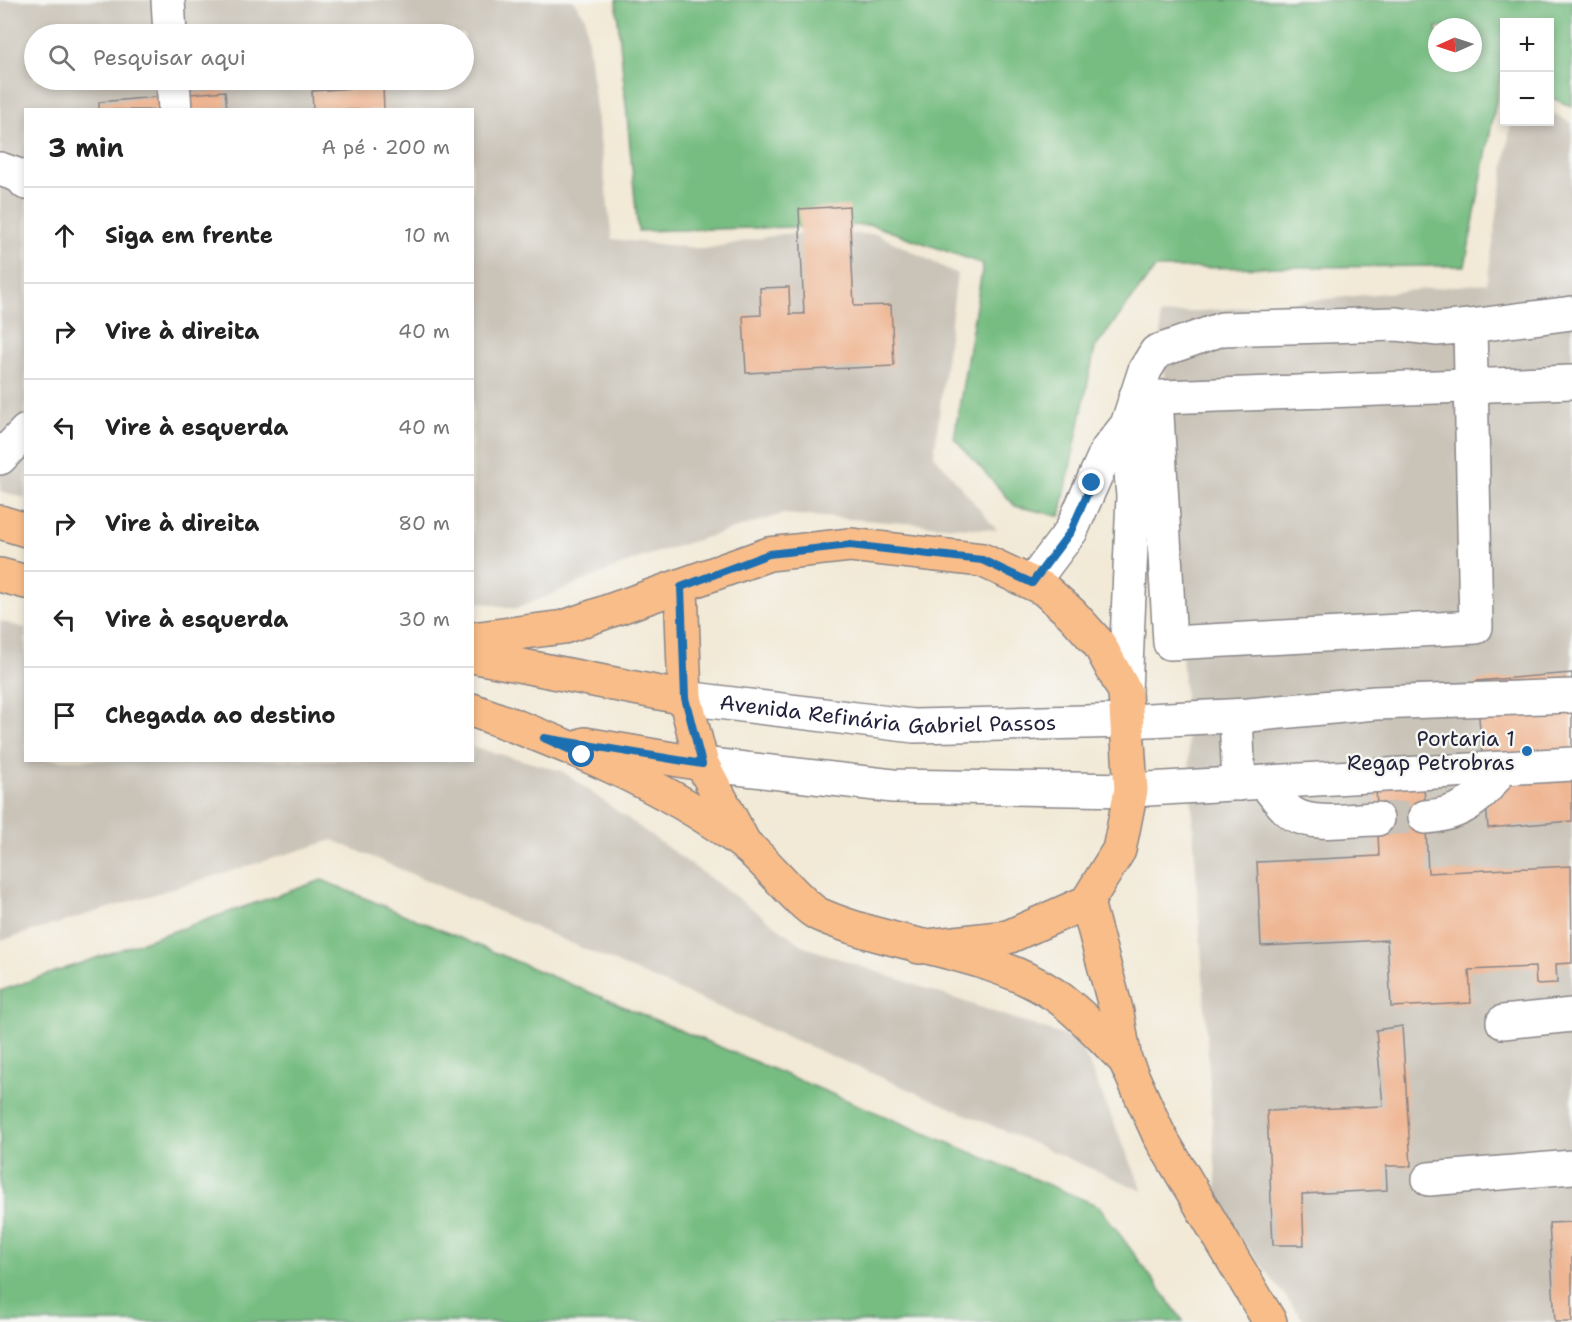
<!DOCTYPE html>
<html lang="pt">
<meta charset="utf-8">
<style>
:root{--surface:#fff;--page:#f2f2f2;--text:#222;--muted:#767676;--line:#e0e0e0}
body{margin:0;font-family:"Shantell Sans",sans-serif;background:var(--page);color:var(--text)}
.controls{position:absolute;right:18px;top:18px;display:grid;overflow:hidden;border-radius:0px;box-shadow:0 3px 9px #0003}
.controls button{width:54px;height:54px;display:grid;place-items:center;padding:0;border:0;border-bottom:2px solid var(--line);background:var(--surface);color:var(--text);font:30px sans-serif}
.compass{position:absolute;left:1428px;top:18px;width:54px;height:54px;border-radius:50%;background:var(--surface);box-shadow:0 3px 9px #0003;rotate:267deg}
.stop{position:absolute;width:18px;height:18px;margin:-14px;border:4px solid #1f6fb2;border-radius:50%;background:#fff}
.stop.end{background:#1f6fb2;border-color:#fff;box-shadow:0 2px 6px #0008}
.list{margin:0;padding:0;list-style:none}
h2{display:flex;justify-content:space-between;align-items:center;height:78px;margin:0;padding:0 24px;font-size:26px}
h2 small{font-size:20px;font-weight:400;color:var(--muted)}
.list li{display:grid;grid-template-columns:39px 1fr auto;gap:18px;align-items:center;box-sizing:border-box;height:96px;padding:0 24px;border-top:2px solid var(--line)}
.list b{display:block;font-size:22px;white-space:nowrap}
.list em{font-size:20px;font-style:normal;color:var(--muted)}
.icon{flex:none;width:33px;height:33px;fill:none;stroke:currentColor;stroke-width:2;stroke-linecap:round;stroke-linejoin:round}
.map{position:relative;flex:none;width:1572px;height:1322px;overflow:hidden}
.search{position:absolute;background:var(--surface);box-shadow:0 3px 9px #0003;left:24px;top:24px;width:450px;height:66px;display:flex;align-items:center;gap:15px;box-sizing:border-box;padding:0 21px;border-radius:33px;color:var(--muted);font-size:22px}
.panel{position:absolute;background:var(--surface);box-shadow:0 3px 9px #0003;left:24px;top:108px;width:450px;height:654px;border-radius:0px}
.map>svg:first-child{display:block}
.industrial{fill:#c9c3b8;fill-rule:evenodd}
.forest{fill:#77bd82;stroke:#4c705e;stroke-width:1.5;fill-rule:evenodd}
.building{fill:#efb693}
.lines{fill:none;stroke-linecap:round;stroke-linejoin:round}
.minor-tunnel{stroke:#c8c1b7;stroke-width:33;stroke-dasharray:33 16;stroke-linecap:butt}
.minor-casing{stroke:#8a8688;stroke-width:36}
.major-casing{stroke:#8a8688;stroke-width:36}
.minor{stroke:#fff;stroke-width:33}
.major{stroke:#f8bd89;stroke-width:33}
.route{stroke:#1f6fb2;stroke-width:8}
.poi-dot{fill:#1f6fb2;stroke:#f6f6f2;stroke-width:2}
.labels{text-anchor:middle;stroke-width:5;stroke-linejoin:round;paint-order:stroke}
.street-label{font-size:21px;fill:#22223b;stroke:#f6f6f2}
.poi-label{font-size:21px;fill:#22223b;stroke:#f6f6f2;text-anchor:end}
</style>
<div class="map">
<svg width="1572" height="1322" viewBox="0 0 1572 1322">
<rect width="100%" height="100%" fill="#f6f6f2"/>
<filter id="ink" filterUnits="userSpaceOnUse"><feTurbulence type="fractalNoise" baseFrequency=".0167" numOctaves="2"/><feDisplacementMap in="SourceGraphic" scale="12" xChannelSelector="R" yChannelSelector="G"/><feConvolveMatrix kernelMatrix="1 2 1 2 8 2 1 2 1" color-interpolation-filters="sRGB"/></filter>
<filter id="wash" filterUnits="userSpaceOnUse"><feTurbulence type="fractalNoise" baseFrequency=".008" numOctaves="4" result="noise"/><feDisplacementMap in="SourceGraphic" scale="24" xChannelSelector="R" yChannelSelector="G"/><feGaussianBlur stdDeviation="1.35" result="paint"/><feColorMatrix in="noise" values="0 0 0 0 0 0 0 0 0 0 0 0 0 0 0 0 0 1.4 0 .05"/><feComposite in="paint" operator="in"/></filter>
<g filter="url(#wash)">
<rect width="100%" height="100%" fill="#f2e9d6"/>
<g class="industrial">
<path d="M 0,0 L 573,0 L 585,17 L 612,239 L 705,249 L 782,234 L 877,234 L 957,274 L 934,455 L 997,530 L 783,514 L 639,558 L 516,609 L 473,601 L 472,110 L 26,110 L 25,498 L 0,491 ZM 34,34 L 464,34 L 464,80 L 34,80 Z"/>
<polygon points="1550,112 1572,123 1572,1322 1305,1322 1218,1209 1160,315 1487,283 1511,122 1550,122"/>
<polygon points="0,621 25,628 26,760 472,760 473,747 562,771 805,947 1079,1041 1143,1191 333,840 0,941"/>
</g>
<g class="forest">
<path d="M 616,0 L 1572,0 L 1572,107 L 1550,97 L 1550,22 L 1504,22 L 1504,76 L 1501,75 L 1465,266 L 1155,268 L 1095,348 L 1060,516 L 1015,506 L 954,438 L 983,264 L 872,225 L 638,231 ZM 1437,27 L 1473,27 L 1473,63 L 1437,63 Z"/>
<polygon points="322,880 1099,1206 1184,1322 0,1322 0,991"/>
</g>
<g id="blocks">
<g class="building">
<polygon points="383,86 384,110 313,110 312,91"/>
<polygon points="225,91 227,110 99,110 99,102"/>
<polygon points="849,206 854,306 891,305 894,366 746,373 743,316 761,315 760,288 789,287 790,314 804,314 799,209"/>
<polygon points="1572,673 1572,821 1488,828 1476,681"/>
<polygon points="1424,784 1428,873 1571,866 1572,963 1556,964 1557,983 1536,984 1535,967 1469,970 1471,1003 1391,1007 1387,940 1261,946 1257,862 1379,856 1376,786"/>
<polygon points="1402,1026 1411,1166 1386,1166 1387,1190 1302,1194 1304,1245 1273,1245 1267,1111 1383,1106 1376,1030"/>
<polygon points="1572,1222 1572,1322 1555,1322 1549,1223"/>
</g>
</g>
</g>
<g filter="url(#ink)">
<use href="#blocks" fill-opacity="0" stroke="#8a8688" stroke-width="1.5"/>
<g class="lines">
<polyline class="minor-tunnel" points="1377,819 1425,817"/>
<g class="minor-casing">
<g id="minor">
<polyline points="168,0 170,34"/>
<polyline points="173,80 175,110"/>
<polyline points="0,169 20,176 26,183"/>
<polyline points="1156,397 1170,643 1476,627 1470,326 1572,313"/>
<polyline points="1135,398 1572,382"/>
<polyline points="0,458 26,431"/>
<polyline points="1032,583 1071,531 1107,450 1127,425 1145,370 1156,352 1222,329 1396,324 1436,329 1470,326"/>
<polyline points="1125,692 1133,496 1127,425"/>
<path id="s1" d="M 685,698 L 914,726 L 1128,721 L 1249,715 L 1375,703 L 1572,696"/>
<polyline points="1236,716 1239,784"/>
<polyline points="702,764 893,786 1131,790 1572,764"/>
<path d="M 1264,782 C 1273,792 1282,807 1293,814 C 1315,827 1353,819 1377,819"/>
<path d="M 1425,817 C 1461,815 1482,798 1501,769"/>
<polyline points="1503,1022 1572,1015"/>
<polyline points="1429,1179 1572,1167"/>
</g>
</g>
<g class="major-casing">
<g id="major">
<polyline points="0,522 26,530"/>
<polyline points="0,575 26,582"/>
<polyline points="681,587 685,698 702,764 744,843"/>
<polyline points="472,639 564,627 769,554 850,545 982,560 1044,589 1072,614 1099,644 1125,692 1131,790 1119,850 1087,902 1008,937 919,947"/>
<polyline points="472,656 685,698"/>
<path d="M 472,710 C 566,744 664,784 744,844 C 765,859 800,906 820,915 C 896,948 985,949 1055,995 C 1079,1011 1104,1040 1125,1060"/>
<polyline points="585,744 702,764"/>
<polyline points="1087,902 1117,1013 1125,1060 1159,1135 1270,1322"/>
</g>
</g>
<use href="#minor" class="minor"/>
<use href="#major" class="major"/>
</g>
</g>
<g class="lines" filter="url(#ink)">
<polyline class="route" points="582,755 544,738 702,764 685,698 681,587 769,554 850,545 982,560 1032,583 1071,531 1092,483"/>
</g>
<circle class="poi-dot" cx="1527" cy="751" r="6"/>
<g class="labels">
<g class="street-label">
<text dy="7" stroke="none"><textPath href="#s1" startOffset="204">Avenida Refinária Gabriel Passos</textPath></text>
</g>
<g class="poi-label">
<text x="1515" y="746">Portaria 1<tspan x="1515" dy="24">Regap Petrobras</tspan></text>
</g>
</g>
</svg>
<div class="controls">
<button>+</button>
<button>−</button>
</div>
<svg class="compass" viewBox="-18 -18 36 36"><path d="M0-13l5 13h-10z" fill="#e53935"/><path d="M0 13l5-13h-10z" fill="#767676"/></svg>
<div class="stop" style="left:582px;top:755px"></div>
<div class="stop end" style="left:1092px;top:483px"></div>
<div class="search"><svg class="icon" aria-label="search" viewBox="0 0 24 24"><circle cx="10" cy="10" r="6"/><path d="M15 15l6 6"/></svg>Pesquisar aqui</div>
<section class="panel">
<h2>3 min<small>A pé · 200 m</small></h2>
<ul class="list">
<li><svg class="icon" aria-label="ahead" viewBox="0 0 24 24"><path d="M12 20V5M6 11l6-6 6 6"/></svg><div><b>Siga em frente</b></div><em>10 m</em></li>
<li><svg class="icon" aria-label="right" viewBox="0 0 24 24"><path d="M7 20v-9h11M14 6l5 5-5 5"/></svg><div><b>Vire à direita</b></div><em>40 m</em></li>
<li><svg class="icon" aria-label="left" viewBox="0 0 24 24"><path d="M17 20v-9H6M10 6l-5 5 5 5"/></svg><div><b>Vire à esquerda</b></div><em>40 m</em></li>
<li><svg class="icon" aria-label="right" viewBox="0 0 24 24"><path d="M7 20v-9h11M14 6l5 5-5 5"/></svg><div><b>Vire à direita</b></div><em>80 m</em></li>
<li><svg class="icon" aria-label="left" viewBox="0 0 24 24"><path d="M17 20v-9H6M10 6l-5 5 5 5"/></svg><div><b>Vire à esquerda</b></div><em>30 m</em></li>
<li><svg class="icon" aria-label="arrive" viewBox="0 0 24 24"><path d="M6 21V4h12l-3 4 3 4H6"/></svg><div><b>Chegada ao destino</b></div></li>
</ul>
</section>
</div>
